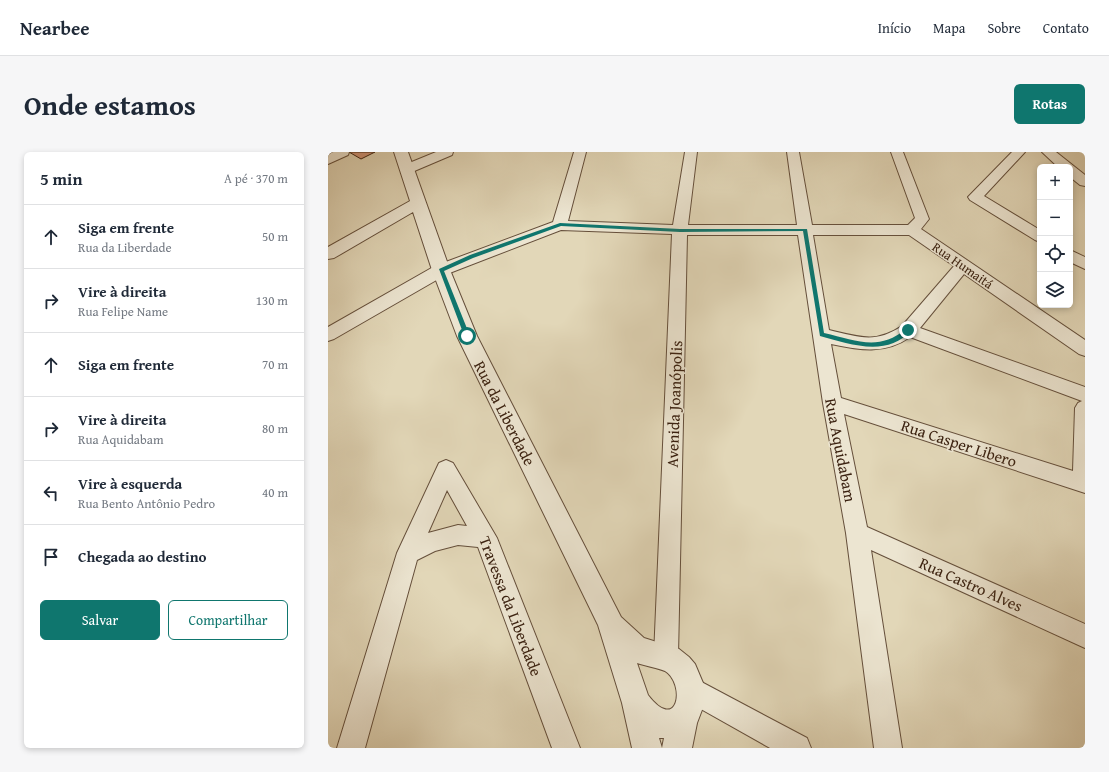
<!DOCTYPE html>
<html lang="pt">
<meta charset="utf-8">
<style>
:root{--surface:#fff;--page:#f6f6f7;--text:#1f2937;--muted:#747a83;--line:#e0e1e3;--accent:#0f766e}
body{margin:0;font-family:"Gentium Book Plus",serif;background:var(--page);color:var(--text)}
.controls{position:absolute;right:12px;top:12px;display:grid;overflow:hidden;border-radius:6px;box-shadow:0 2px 6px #0003}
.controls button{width:36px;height:36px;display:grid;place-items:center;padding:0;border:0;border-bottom:1px solid var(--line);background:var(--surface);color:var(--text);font:20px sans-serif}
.stop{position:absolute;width:12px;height:12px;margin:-9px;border:3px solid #0f766e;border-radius:50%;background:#fff}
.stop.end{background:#0f766e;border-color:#fff;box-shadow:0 1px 4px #0008}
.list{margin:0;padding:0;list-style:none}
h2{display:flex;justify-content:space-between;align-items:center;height:52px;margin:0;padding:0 16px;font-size:17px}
h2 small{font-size:13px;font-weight:400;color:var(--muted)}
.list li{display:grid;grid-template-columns:26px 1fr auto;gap:12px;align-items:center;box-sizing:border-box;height:64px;padding:0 16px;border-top:1px solid var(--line)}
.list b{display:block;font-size:15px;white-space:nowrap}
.list p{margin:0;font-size:13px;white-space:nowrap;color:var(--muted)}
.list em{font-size:13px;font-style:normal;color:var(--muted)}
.actions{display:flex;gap:8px;padding:12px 16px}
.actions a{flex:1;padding:9px 0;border:1px solid var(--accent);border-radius:6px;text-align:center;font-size:14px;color:var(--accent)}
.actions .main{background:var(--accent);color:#fff}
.icon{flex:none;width:22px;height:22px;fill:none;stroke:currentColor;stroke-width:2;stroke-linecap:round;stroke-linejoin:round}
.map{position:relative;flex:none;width:757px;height:596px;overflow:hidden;border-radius:6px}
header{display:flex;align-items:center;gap:24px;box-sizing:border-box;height:56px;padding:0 20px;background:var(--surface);border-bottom:1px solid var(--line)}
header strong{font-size:19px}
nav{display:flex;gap:22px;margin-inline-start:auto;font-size:14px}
.intro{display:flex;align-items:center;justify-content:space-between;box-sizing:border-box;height:96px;padding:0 24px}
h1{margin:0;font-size:28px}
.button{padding:10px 18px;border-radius:6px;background:var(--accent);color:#fff;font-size:14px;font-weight:700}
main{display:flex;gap:24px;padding:0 24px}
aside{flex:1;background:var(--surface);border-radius:6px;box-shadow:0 2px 6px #0003}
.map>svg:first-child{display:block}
.building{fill:#cf9579;stroke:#3b2211}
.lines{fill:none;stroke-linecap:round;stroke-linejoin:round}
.minor-casing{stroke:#654f3b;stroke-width:2}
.tertiary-casing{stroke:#654f3b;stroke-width:2}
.minor{fill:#ece5d1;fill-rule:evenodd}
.tertiary{fill:#ece5d1;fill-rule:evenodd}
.route{fill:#0f766e}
.labels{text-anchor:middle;stroke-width:3;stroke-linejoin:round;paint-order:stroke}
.far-street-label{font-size:13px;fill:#3b2211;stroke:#ece5d1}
.street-label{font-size:16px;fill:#3b2211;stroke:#ece5d1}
</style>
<header>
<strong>Nearbee</strong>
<nav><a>Início</a><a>Mapa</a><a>Sobre</a><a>Contato</a></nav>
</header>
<div class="intro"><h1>Onde estamos</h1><a class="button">Rotas</a></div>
<main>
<aside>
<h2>5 min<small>A pé · 370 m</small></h2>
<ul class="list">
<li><svg class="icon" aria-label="ahead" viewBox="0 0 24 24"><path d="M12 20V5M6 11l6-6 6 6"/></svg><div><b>Siga em frente</b><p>Rua da Liberdade</p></div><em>50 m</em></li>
<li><svg class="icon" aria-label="right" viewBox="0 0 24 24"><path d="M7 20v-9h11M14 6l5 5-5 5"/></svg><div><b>Vire à direita</b><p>Rua Felipe Name</p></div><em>130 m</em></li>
<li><svg class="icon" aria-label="ahead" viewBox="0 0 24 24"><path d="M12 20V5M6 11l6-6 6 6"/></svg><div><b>Siga em frente</b></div><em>70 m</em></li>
<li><svg class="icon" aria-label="right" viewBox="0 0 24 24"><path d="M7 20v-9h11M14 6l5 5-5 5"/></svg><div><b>Vire à direita</b><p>Rua Aquidabam</p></div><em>80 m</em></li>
<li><svg class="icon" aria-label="left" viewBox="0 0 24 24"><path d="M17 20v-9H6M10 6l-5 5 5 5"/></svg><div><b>Vire à esquerda</b><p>Rua Bento Antônio Pedro</p></div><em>40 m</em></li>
<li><svg class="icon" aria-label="arrive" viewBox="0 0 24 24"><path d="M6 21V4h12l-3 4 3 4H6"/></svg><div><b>Chegada ao destino</b></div></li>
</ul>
<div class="actions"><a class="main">Salvar</a><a>Compartilhar</a></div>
</aside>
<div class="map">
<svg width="757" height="596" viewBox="0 0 757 596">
<rect width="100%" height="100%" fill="#e2d7b8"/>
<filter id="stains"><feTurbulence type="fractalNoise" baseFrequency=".005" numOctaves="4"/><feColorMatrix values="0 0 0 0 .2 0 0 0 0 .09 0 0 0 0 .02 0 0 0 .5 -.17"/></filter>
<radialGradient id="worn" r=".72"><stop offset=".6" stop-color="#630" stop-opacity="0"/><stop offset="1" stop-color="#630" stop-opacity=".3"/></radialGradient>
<polygon class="building" points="21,0 47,0 33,7"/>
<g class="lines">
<g class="minor-casing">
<g id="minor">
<polygon points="5,0 21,0 20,3 0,12 0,3"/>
<polygon points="108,0 125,0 124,3 84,20 74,20 72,17 74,14"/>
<path d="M 246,0 L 258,0 L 240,69 L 345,73 L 357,0 L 369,0 L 360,73 L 469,73 L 459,0 L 471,0 L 484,73 L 580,73 L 587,66 L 563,0 L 575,0 L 601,67 L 593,77 L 757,188 L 757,204 L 751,202 L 636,122 L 592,176 L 757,235 L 757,341 L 516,262 L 539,375 L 757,472 L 757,496 L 543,398 L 574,596 L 546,596 L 518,381 L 495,251 L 470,83 L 359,83 L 350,504 L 347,513 L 338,516 L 329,513 L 326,504 L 344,82 L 233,78 L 119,122 L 6,187 L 0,189 L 0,175 L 107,114 L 225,70 ZM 485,83 L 581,83 L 626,114 L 574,174 C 547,192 531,185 501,178 ZM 582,185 L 754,249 L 750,251 L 747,256 L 745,319 L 513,246 L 503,192 C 531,198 557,203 582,185 Z"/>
<polygon points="684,0 697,0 656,44 712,78 712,90 707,88 642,48 640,45"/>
<polygon points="714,0 728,0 757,23 757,34 752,33 742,25 742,15 730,15"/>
<polygon points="742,98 757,105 757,117 742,110"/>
<path d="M 118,308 L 125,311 L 169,386 L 252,596 L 224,596 L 150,395 L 130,393 L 107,399 L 89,408 L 37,596 L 9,596 L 69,401 L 111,311 ZM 119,338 L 139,374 L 130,373 L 100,381 Z"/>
<polygon points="364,525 479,586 483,596 442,596 355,547 351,538 355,529"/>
</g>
</g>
<g class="tertiary-casing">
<path id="tertiary" d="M 66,0 L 80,0 L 122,118 L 149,184 L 293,465 L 316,486 L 351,497 L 361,505 L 367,512 L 375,531 L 377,550 L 369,571 L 364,596 L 334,596 L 336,586 L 331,586 L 334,596 L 304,596 L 294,551 L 270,473 L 129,184 L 104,118 L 85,60 L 6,106 L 0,107 L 0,95 L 82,49 ZM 309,511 C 317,514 331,516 337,519 C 358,532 350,582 320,543 Z"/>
</g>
<use href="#minor" class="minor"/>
<use href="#tertiary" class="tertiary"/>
</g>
<path class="route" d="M 232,71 L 352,77 L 479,77 L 496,181 C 528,188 550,200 578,177 L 583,178 C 560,206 521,192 492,184 L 475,79 L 352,80 L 233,74 L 145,106 L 116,119 L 142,184 L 137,186 L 111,117 L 142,103 Z"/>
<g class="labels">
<g class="far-street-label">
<text transform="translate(635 113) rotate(35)" y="5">Rua Humaitá</text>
</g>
<g class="street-label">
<text transform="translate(346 252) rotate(-88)" y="6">Avenida Joanópolis</text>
<text transform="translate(177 261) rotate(63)" y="6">Rua da Liberdade</text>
<text transform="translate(631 291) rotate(18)" y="6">Rua Casper Libero</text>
<text transform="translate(513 298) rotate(79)" y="6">Rua Aquidabam</text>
<text transform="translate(643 432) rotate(24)" y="6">Rua Castro Alves</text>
<text transform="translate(183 454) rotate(69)" y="6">Travessa da Liberdade</text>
</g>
</g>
<rect width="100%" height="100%" filter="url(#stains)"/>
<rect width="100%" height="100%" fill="url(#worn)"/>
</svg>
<div class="controls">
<button>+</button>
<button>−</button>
<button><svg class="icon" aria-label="locate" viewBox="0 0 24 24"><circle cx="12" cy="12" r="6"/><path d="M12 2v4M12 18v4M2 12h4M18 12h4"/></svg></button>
<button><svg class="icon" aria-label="layers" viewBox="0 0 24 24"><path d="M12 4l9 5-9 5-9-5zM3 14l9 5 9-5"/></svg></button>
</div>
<div class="stop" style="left:139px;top:184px"></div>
<div class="stop end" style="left:580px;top:178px"></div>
</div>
</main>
